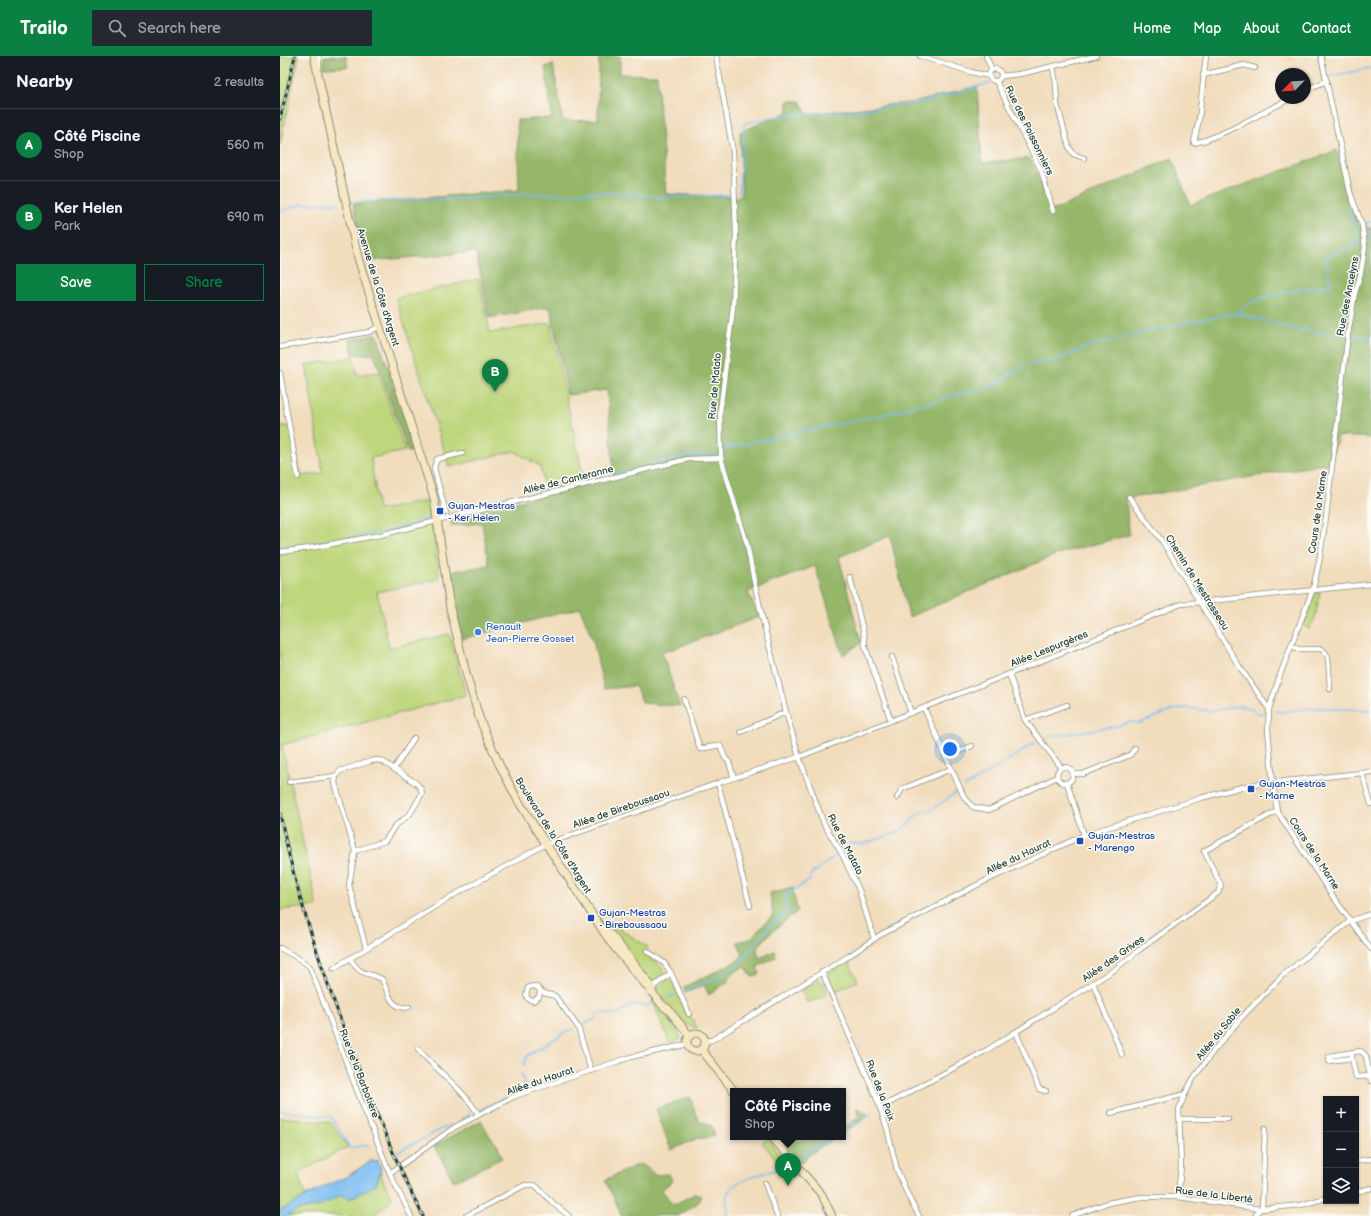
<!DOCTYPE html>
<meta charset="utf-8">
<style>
:root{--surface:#171b24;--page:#242831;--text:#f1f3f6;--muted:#9ea1a6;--line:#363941;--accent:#0b8043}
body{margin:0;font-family:"Balsamiq Sans",sans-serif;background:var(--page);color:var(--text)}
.controls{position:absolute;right:12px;bottom:12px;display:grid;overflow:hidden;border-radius:0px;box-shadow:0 1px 3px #0004}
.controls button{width:36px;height:36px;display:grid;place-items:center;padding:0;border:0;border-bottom:1px solid var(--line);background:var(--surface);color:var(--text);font:20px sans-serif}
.compass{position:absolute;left:995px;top:12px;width:36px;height:36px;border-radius:50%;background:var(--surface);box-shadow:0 1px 3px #0004;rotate:245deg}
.you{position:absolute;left:670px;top:693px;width:14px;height:14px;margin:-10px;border:3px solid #fff;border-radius:50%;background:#1a73e8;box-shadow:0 0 0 6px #1a73e833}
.badge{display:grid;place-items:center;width:26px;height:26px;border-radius:50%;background:var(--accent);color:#fff;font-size:13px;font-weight:700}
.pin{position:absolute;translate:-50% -33px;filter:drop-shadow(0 1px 2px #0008)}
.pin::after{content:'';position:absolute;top:21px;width:14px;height:12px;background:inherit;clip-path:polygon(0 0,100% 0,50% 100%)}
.popup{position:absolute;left:450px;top:1032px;width:116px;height:52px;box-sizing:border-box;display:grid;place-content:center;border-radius:0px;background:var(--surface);filter:drop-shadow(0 1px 3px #0005);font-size:13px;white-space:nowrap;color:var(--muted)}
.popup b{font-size:15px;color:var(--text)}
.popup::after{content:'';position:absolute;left:50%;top:100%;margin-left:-8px;border:8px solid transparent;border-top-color:var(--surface)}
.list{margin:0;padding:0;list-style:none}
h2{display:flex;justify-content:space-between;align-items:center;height:52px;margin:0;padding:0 16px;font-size:17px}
h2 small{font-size:13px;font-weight:400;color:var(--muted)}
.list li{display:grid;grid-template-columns:26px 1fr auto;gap:12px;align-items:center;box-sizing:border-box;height:72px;padding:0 16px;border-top:1px solid var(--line)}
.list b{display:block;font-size:15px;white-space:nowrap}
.list p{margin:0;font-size:13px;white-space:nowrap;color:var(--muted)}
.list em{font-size:13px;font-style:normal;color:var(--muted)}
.actions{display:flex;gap:8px;padding:12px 16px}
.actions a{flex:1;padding:9px 0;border:1px solid var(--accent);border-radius:0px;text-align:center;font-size:14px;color:var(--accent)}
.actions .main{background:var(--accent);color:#fff}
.icon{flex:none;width:22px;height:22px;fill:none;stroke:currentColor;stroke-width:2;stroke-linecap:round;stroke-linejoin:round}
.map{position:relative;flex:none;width:1091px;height:1160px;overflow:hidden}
header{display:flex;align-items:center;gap:24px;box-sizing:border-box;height:56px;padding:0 20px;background:var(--accent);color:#fff}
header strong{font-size:19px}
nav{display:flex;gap:22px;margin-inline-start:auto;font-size:14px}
.search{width:280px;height:36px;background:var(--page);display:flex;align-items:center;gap:10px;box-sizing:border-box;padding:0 14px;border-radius:0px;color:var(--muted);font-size:15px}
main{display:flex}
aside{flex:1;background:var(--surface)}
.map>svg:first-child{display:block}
.green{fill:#bed67b;stroke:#6e8a58}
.forest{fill:#96b76b;stroke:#5a7a50}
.water{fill:#79bcef;stroke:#4c7c92}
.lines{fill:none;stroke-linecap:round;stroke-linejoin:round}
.stream{stroke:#79bcef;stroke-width:1.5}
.street-casing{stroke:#888c78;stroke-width:6}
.secondary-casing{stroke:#888c78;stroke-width:9}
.street{stroke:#fff;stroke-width:4.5}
.secondary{stroke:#f7e8c3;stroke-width:7}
.rail-casing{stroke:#1f3d34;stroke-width:3}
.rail{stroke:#fdfcf7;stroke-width:1.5;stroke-dasharray:4.5;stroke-linecap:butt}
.transit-dot{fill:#1a4fb4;stroke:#fdfcf7;stroke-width:1.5}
.shop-dot{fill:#3f7fe0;stroke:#fdfcf7;stroke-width:1.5}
.labels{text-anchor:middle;stroke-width:3;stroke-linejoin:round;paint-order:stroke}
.street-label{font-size:10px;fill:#1f3d34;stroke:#fdfcf7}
.transit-label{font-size:10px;fill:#164399;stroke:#fdfcf7;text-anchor:start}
.shop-label{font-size:10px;fill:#366cbe;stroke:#fdfcf7;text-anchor:start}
</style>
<header>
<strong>Trailo</strong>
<div class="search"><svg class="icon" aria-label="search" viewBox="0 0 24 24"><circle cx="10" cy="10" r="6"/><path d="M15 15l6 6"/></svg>Search here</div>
<nav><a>Home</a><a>Map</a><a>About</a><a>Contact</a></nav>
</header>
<main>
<aside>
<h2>Nearby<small>2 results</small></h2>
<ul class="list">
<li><span class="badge">A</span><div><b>Côté Piscine</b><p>Shop</p></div><em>560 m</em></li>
<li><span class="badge">B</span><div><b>Ker Helen</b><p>Park</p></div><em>690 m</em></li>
</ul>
<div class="actions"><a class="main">Save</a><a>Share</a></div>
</aside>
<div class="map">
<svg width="1091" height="1160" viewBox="0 0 1091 1160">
<rect width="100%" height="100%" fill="#fdfcf7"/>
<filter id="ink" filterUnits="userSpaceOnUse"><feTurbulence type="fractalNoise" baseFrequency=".025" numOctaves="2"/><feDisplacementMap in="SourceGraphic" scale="8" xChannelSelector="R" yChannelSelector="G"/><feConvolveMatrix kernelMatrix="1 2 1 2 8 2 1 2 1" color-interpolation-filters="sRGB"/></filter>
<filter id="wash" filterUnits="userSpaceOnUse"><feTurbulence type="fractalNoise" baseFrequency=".012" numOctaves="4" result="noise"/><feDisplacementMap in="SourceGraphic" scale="16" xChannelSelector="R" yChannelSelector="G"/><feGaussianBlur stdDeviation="0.9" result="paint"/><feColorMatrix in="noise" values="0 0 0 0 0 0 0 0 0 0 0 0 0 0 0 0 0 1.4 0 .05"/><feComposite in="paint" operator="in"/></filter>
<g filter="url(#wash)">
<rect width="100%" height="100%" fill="#f1dcbc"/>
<g class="green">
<polygon points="0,0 19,0 0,89"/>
<polygon points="199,223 210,277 270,267 307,438 268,447 260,410 234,395 169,411 116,242"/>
<polygon points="74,301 77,319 98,316 125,395 91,402 98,454 148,445 154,480 159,523 97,536 109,592 169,578 186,639 2,689 37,850 0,854 0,371 12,370 21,420 43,417 26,309"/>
<polygon points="1035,537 1040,537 1035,562 1029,573 1023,569"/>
<path d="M 332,868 L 368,891 L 365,898 L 381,910 L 385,916 C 382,921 376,925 370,925 L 329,875 Z"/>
<polygon points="568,905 578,925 555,935 548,922 549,917"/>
<path d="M 388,923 L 390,924 L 393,927 L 406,958 L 411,961 L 417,972 C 398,968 389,949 378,934 L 378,931 Z"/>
<polygon points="539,924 543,926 548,938 527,947 521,934"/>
<polygon points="372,943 398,975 401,983 390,987"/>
<polygon points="0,1061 50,1066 68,1091 18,1117 25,1140 66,1121 91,1105 98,1105 102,1122 112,1143 104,1151 91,1160 0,1160"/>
<polygon points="488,1082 502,1105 499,1106 482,1087"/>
</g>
<g class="forest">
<polygon points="44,0 66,0 68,11 44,12"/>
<polygon points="319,0 340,0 340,18 377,19 386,138 462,141 460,76 508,56 508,45 520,45 527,58 637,46 697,30 702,107 750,102 772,155 892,102 910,149 1057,94 1078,170 1091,172 1091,382 1058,380 1050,407 846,443 849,479 778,498 629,561 610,480 559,501 581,587 563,599 535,510 468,536 479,561 382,597 400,650 363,647 355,630 324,633 313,584 300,552 182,583 168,516 209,509 202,467 171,470 171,463 334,421 327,334 288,339 270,251 209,262 196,196 88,205 73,148 239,134 237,64 272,62 265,11 273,8 283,65 318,64"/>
<polygon points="97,278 135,395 128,396 94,298 73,299 70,284"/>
<path d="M 513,831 L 513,837 L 518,855 C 510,861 477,886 477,895 C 477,896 479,901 479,902 L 495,895 L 496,901 L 477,911 L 480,918 L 472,921 L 465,910 L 453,917 L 447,926 L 429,939 L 424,929 L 405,937 L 404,931 L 459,904 L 463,898 L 457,886 L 470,883 L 493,859 L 490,837 Z"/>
<polygon points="410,1041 418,1064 432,1070 434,1078 429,1082 418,1082 391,1094 376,1053"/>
<polygon points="576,1052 586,1057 589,1060 563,1077 563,1064 566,1070 579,1061"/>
<polygon points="201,1064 209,1079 218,1090 222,1102 177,1124 173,1124 154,1090"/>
<polygon points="512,1081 556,1081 527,1100 523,1106 521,1107 503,1086"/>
<polygon points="359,1108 366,1111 375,1119 389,1118 392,1125 382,1134 393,1149 415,1138 422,1140 419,1146 399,1160 341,1160 339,1153 325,1124"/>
</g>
<polygon class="water" points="91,1105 98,1105 101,1113 96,1129 69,1143 61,1139 41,1150 19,1154 7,1160 0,1160 0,1155 45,1130 66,1121"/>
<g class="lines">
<g class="stream">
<polyline points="1052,20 1091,12"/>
<polyline points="459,138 464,68 466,67 504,59 557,57 613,50 648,45 710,27"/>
<polyline points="72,146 121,144 179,143 248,138 292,138 312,136 387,141 449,139"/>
<polyline points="1068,146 1078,182 1078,185 1074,189"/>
<polyline points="0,155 23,148 59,147"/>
<polyline points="1089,184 1086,167 1091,166"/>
<path d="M 958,257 C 964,240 1033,231 1051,229 L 1046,205 L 1049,200 L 1079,188"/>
<polyline points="1071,280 1091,281"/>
<polyline points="749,309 775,305 813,289 913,265 958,257 1017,274 1065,279"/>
<polyline points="442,393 542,371 607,358 636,349 657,345 678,338 715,330 728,320 743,311"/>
<polyline points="174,459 242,440 333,419 408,399 436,400"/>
<path d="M 32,487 C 72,481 115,477 152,460"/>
<polyline points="0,491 25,489"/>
<polyline points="995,655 1001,656 1032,652 1091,654"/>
<polyline points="768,681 837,670 850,666 860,667 893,654 906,652 930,655 961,650 971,653 978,658 983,657"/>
<polyline points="685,731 755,687"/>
<path d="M 405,935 C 418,930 450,917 458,908 C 476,890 486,869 509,855 L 505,840 L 530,824 L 531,818 L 556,800 L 563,791 L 569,787 L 583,788 L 614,778 L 623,773 L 639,757 L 648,756 L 677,736"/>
<polyline points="387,942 395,939"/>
<polyline points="300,969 314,964 317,957 338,958 352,948 365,950 375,946"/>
<polyline points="244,1009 247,1000 287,975 294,973"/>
<polyline points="241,1017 245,1029 242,1033"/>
<polyline points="199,1054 223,1042"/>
<polyline points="0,1055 51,1061 70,1092 89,1089"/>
<polyline points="181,1063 190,1058"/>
<polyline points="563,1075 592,1057"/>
<polyline points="117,1096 170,1069"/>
<polyline points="518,1102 554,1081"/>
<path d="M 442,1160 L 448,1158 C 448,1153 445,1144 447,1139 C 451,1124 489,1116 502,1112"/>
</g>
</g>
</g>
<g filter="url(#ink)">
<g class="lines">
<g class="street-casing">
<g id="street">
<polyline points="436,0 453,96 456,177 453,251 440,356 441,402 467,488 474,525 484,569 506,656 519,701 544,768 562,798 579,834 594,883"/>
<polyline points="640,0 691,16 709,20"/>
<polyline points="706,0 712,14"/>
<polyline points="926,0 919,63 914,87 926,84 954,72 1011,42"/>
<polyline points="1041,0 1070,136 1082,169 1085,191 1081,216 1075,237 1068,278 1046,461 1039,506 1033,533 1000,619 989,653 988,674 993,728 997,755 1051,838 1091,893"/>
<polyline points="773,11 776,28 777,48 789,91 793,98 804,102"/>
<polyline points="39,12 39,0"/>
<circle cx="715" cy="19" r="6"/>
<polyline points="923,19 964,9 975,12"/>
<polyline points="721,20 740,18 816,0"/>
<polyline points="716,25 761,114 773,155"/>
<polyline points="1025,34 1047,25"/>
<polyline points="0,291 89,276 100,270"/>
<polyline points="0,317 18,421"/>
<polyline points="849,441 882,485 959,610 989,653"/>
<polyline points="166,457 154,412 157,403 183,397"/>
<polyline points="0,496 30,492 100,479 408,403 441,402"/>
<polyline points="570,521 584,579 585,590 611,665"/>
<polyline points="1012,590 1018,593 1041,593 1045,596 1048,601 1050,633"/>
<polyline points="612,601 631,657"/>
<polyline points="729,618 745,664 781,711"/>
<polyline points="404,643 420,693 440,689 445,702 449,706 454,722"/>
<polyline points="644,652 684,741 693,751 709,754 777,721"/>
<polyline points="745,664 787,649"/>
<polyline points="461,676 506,656"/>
<polyline points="665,701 692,690"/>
<circle cx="785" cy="719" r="8"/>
<polyline points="114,713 134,682"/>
<polyline points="1082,717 1091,748"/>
<polyline points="793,718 803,718 850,699 855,692"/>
<polyline points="9,726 56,720"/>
<polyline points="438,727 470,850"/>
<polyline points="787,727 804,779"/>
<polyline points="617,742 622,733 671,713"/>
<polyline points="75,795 105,785 115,770 130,758 140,741 142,737 141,733 136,727 102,705 97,704 91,705 60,715 56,720 55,727 75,795 69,829 86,892"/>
<polyline points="0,892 21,904 30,911 81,1045 111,1120 131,1160"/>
<polyline points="367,895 384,907 391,917 409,958"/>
<path d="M 70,902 C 81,921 85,915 102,923 C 108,936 111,955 129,951"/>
<polyline points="54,912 174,839 266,788 441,726 519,701 729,618 901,548 1091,528"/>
<polyline points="542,916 597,1043 607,1072 617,1114 630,1144 639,1160"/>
<polyline points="813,927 842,999"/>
<polyline points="373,931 391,917"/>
<path d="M 260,936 L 259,941 L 253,945 L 248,943 L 246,939 L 248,932 L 252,930 L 257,931 C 262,938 267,938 275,940 L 298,971 L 311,1015"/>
<polyline points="736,976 759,1033 766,1035"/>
<polyline points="425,985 432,984 569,900 600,879 703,826 804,779 921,742 958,732 979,728 1091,716"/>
<path d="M 138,993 C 159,1017 181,1031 199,1059"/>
<polyline points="1072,996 1072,1002 1049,1005 1049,1000 1081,995 1086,1000 1091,1025"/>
<polyline points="1072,1002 1076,1021 1090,1020"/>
<polyline points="600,1052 707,994 834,914 859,894 938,837 941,829 924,795 997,755"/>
<polyline points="831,1057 905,1038"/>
<polyline points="900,1063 948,1063"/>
<polyline points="1076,1105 1091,1103"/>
<polyline points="110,1117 175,1071 235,1040 351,1001 408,988"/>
<polyline points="485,1127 497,1160"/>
<polyline points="1076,1136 1091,1132"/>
<polyline points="898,1141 901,1110 899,1053 905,1038 913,1023 935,993 961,962 1002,920 1070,865 1091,858"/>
<polyline points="982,1152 985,1072"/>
<polyline points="186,1160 245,1129 255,1129 274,1148 289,1160"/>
<polyline points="792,1160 827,1147 861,1141 898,1141 980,1153 1021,1149 1046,1142"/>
<polyline points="975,1160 980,1153"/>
</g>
</g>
<g class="secondary-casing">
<g id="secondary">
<polyline points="34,0 78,202 154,442 170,552 187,621 200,664 219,708 237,743 251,765 331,887 383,950 389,954"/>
<polyline points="326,875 332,880 373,932"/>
<polyline points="387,952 410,980"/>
<circle cx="416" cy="986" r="9"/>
<polyline points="421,993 454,1035"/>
<polyline points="492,1081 542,1139 552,1160"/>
</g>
</g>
<use href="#street" class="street"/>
<use href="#secondary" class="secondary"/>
<g class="rail-casing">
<g id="rail">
<polyline points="0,63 15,0"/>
<path d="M 0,757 C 11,817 30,876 50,934 C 77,1011 106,1087 143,1160"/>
</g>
</g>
<use href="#rail" class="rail"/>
</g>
</g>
<g class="transit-dot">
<rect x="156" y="451" width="8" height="8" rx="2"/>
<rect x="967" y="729" width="8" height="8" rx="2"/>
<rect x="796" y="781" width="8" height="8" rx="2"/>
<rect x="307" y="858" width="8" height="8" rx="2"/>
</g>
<circle class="shop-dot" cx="198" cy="576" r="4"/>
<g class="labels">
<g class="street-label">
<text transform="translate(750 74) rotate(64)" y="4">Rue des Poissonniers</text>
<text transform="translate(99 231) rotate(73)" y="4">Avenue de la Côte d'Argent</text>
<text transform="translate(1067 240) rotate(-79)" y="4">Rue des Ancelyns</text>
<text transform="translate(434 330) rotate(-85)" y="4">Rue de Matato</text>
<text transform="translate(288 423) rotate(-14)" y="4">Allée de Canteranne</text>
<text transform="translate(1037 456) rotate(-82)" y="4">Cours de la Marne</text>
<text transform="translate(918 526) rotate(58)" y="4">Chemin de Mestrasseau</text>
<text transform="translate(769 592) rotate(-22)" y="4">Allée Lespurgères</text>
<text transform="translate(341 752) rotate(-19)" y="4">Allée de Bireboussaou</text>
<text transform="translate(274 779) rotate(58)" y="4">Boulevard de la Côte d'Argent</text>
<text transform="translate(566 788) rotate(63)" y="4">Rue de Matato</text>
<text transform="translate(1035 797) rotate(57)" y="4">Cours de la Marne</text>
<text transform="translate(738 800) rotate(-25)" y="4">Allée du Haurat</text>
<text transform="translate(833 902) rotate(-35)" y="4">Allée des Grives</text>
<text transform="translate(938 977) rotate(-51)" y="4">Allée du Sable</text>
<text transform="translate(80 1017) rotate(69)" y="4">Rue de la Barbotière</text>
<text transform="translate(260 1024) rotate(-19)" y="4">Allée du Haurat</text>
<text transform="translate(601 1034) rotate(69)" y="4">Rue de la Paix</text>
<text transform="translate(934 1138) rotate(7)" y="4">Rue de la Liberté</text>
</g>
<g class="transit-label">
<text x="168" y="453">Gujan-Mestras<tspan x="168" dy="12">- Ker Helen</tspan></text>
<text x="979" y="731">Gujan-Mestras<tspan x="979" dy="12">- Marne</tspan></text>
<text x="808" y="783">Gujan-Mestras<tspan x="808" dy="12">- Marengo</tspan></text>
<text x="319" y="860">Gujan-Mestras<tspan x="319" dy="12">- Bireboussaou</tspan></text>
</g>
<g class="shop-label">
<text x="206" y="574">Renault<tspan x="206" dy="12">Jean-Pierre Gosset</tspan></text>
</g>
</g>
</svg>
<div class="controls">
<button>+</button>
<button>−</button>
<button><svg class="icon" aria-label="layers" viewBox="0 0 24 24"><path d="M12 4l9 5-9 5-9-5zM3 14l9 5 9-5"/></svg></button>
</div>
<svg class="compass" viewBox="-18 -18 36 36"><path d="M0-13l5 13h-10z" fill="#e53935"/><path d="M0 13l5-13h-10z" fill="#9ea1a6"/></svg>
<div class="you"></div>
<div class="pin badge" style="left:508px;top:1130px">A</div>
<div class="popup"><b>Côté Piscine</b>Shop</div>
<div class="pin badge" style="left:215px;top:336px">B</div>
</div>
</main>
